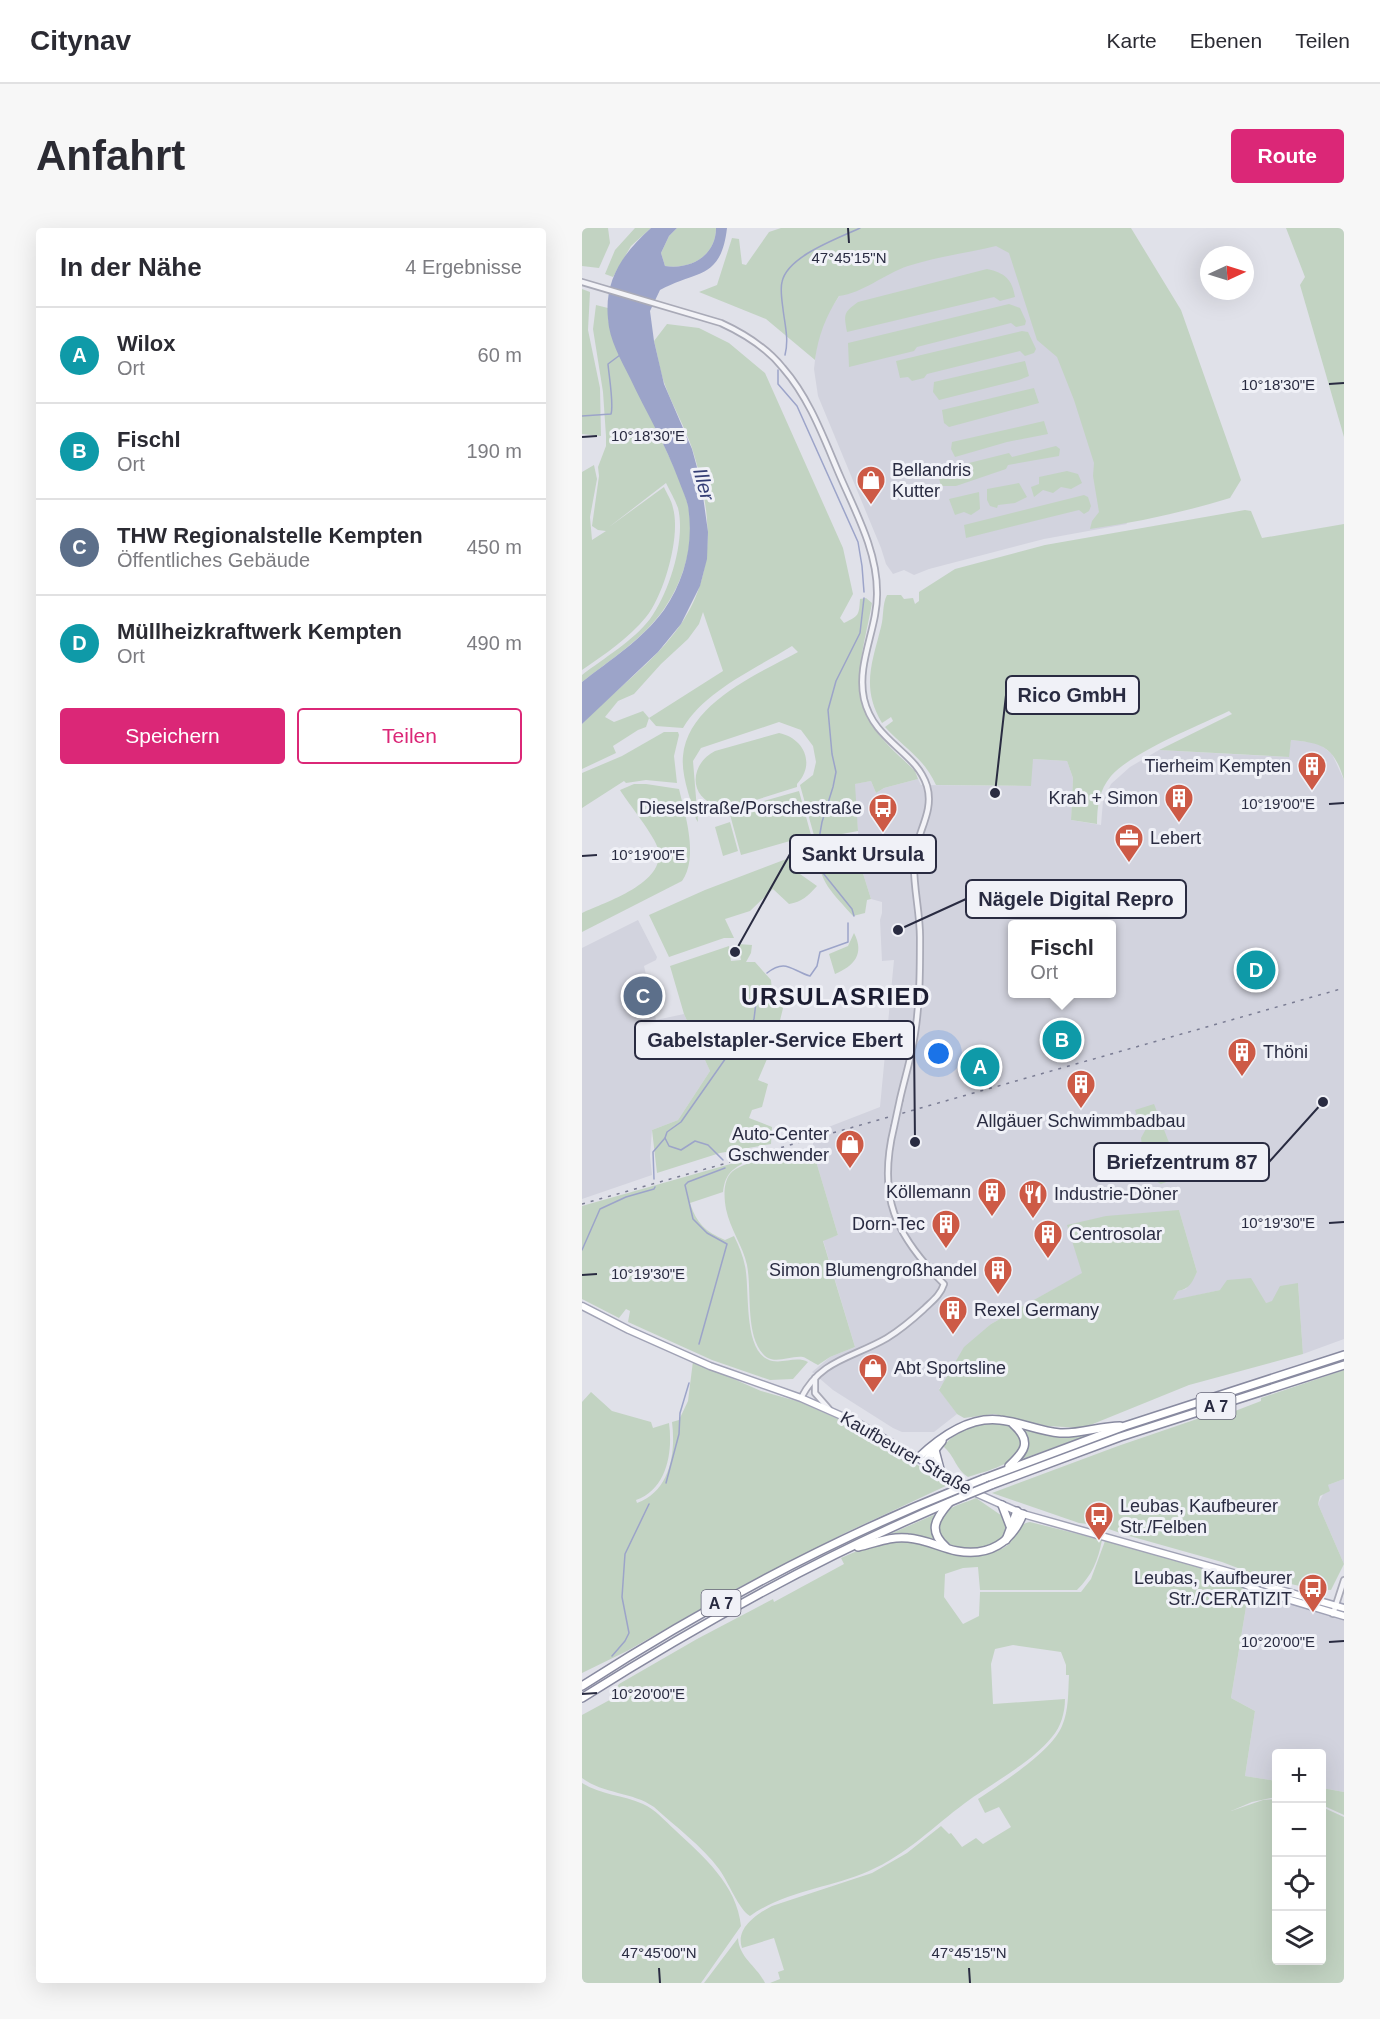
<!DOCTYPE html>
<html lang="de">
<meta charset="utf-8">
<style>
:root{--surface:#fff;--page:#f7f7f7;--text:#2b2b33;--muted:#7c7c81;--line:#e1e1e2;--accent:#db2777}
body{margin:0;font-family:Helvetica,sans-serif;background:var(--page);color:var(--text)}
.controls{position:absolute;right:18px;bottom:18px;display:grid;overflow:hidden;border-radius:6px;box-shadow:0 6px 24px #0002}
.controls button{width:54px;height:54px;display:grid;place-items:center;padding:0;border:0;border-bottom:2px solid var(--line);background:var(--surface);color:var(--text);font:30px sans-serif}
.compass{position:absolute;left:618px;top:18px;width:54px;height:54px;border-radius:50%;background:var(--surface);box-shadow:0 6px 24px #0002;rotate:86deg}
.you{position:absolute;left:357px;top:826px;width:21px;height:21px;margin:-15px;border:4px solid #fff;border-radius:50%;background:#1a73e8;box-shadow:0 0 0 9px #1a73e833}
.badge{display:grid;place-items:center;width:39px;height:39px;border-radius:50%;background:var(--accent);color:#fff;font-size:20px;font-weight:700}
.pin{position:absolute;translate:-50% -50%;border:3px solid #fff;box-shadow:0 2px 6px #0006}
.popup{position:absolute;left:426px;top:692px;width:108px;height:78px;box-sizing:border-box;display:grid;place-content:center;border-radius:6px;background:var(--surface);filter:drop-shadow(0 2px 4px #0005);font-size:20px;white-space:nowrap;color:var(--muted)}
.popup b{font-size:22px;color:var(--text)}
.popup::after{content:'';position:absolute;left:50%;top:100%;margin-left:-12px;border:12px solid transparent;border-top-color:var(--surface)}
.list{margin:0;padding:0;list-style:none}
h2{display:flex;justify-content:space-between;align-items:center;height:78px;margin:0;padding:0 24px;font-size:26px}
h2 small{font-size:20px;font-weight:400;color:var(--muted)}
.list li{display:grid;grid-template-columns:39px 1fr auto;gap:18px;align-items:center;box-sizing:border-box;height:96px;padding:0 24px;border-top:2px solid var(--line)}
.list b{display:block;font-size:22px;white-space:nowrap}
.list p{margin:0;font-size:20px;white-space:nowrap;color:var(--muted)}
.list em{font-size:20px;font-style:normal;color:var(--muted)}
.actions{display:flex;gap:12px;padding:18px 24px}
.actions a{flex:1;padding:14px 0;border:2px solid var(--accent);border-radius:6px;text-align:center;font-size:21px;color:var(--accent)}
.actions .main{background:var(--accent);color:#fff}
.icon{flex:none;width:33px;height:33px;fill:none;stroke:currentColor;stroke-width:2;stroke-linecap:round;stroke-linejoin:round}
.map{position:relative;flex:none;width:762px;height:1755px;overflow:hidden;border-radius:6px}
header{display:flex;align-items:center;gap:36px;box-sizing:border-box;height:84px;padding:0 30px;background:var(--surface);border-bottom:2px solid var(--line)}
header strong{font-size:28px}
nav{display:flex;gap:33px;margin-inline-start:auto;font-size:21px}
.intro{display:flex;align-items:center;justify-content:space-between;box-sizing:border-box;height:144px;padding:0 36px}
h1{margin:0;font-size:42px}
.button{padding:15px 27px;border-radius:6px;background:var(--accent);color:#fff;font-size:21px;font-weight:700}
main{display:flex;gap:36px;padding:0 36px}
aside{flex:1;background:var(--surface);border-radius:6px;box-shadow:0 6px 24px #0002}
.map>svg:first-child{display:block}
.built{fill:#d2d3de;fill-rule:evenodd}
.green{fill:#c2d3c2;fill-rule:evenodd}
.water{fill:#9ca4c9}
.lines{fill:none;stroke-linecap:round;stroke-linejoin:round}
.stream{stroke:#9ca4c9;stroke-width:1.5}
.minor-casing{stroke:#a9aab7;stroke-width:8}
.major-casing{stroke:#a0a2b5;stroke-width:9}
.highway-casing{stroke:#888aa0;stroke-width:10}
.minor{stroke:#f3f3f7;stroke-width:4.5}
.major{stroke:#fff;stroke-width:6}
.highway{stroke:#fff;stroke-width:7}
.rail{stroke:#7a7c93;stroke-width:1.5;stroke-dasharray:3 6;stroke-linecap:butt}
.minor-bridge-casing{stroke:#a9aab7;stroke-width:8;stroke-linecap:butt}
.highway-bridge-casing{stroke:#888aa0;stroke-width:10;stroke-linecap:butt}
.minor-bridge{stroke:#f3f3f7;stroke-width:4.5}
.highway-bridge{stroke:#fff;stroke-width:7}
.ticks{fill:none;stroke:#292b41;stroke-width:2}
.labels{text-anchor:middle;stroke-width:6;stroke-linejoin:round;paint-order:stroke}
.shield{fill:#f0f1f7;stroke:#656678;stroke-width:1.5}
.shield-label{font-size:16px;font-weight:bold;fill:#292b41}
.poi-label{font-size:18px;fill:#292b41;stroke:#f0f1f7;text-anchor:start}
.street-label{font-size:18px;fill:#292b41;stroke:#f0f1f7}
.water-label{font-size:20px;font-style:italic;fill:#333d74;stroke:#f0f1f7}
.district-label{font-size:24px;font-weight:bold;letter-spacing:1.5px;fill:#1b1c31;stroke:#f0f1f7}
.ticks-label{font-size:15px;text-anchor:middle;fill:#292b41;stroke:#f0f1f7;stroke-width:6;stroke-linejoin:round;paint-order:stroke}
.leader{fill:none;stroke:#292b41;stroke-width:2}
.callout-dot{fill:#292b41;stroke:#f0f1f7;stroke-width:2}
.callout{fill:#f0f1f7;stroke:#292b41;stroke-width:2}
.callout-label{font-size:20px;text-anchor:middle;font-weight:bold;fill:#292b41}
</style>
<header>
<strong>Citynav</strong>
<nav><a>Karte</a><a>Ebenen</a><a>Teilen</a></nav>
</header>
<div class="intro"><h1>Anfahrt</h1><a class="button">Route</a></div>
<main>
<aside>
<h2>In der Nähe<small>4 Ergebnisse</small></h2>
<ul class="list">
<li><span class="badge" style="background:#0f9aa8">A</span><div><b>Wilox</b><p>Ort</p></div><em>60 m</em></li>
<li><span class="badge" style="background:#0f9aa8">B</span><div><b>Fischl</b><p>Ort</p></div><em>190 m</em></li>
<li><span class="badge" style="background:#5c6f8a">C</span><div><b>THW Regionalstelle Kempten</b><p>Öffentliches Gebäude</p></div><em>450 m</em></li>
<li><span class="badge" style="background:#0f9aa8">D</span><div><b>Müllheizkraftwerk Kempten</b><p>Ort</p></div><em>490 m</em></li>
</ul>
<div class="actions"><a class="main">Speichern</a><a>Teilen</a></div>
</aside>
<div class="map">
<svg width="762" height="1755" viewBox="0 0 762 1755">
<rect width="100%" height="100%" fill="#e0e1e9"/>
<g class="built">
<polygon points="436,3 545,296 462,311 347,341 332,347 322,342 311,346 304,336 299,320 236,168 232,141 235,115 245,86 263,60 284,43"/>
<path d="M 709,512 L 736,515 L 750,526 L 762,552 L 762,1111 L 721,1126 L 716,1055 L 690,1074 L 684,1075 L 638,1062 L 590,1073 L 596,1063 L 604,1061 L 615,1044 L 597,982 L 501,1045 L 409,1096 L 357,1161 L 375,1186 L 352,1204 L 320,1204 L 311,1200 L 251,1162 L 230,1144 L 248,1129 L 273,1119 L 241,1012 L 256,1007 L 231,923 L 231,905 L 298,879 L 312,732 L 300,733 L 298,692 L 300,685 L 300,674 L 289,671 L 279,639 L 272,556 L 289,553 L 294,565 L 302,560 L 336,551 L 339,557 L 448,558 L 450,531 L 485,533 L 491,550 L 489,592 L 519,597 L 521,573 L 529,556 L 548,539 L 577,522 L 706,529 ZM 430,696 L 530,696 L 530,766 L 430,766 Z"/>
<polygon points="56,692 75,729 74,732 62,738 74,792 102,786 128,843 96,892 70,902 68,928 70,947 0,971 0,720"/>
<polygon points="762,1251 762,1336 736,1276 746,1257"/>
<polygon points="670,1363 762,1389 762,1564 740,1560 740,1526 694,1526 694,1553 663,1548 673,1483 649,1470 664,1379"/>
</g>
<g class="green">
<polygon points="0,0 26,0 28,15 17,40 0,38"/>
<polygon points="53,0 69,0 49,18 31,49 23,46 33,22"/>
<path d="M 95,0 L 134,0 C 134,28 108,42 83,38 L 79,25 L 87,8 Z"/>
<path d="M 199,0 L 549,0 L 599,82 L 659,252 L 648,270 C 603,284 556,294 508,301 L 510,293 L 517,284 L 511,248 L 512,235 L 492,172 L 475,129 L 455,112 L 427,25 L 414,18 C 385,25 354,29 326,38 C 302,46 281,65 257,68 C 244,88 236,108 233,132 L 184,91 L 117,64 L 135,57 L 150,10 L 157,11 L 160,36 L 164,37 L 187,4 Z"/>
<polygon points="704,0 762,0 762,209 718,57 723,49"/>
<path d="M 405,41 C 423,45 430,51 433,69 L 418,73 L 412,69 L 265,104 C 262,86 261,85 276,74 Z"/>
<polygon points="0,61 8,64 6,102 18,160 19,208 0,206"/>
<polygon points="427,76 438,80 444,93 443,97 434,99 429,95 335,119 332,123 267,139 266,115"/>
<path d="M 14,77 L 26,80 L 26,92 C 43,131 61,170 78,209 C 88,231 100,254 106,277 C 114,313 102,352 82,381 C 61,411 28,432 0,454 L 0,447 C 22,430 51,413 68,391 C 87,365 104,312 96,280 C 93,272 88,263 84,255 L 27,299 L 82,259 C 85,266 90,273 91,280 C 99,308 82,367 64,389 C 47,410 22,427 0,442 L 0,244 L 12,237 L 15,251 L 8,289 L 10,312 L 24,303 L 16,302 L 10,298 L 17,248 L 16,239 L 24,218 L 24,208 L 21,164 L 11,101 Z"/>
<path d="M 85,96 L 117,100 L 147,115 L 183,145 L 261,320 L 271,366 L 258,390 L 262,395 C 277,388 277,387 278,371 L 284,370 L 290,375 C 283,417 264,465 294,503 C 305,518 320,530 333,543 L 336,551 L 302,560 L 294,565 L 289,553 L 273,556 L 276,603 L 233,611 L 218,557 L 231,547 L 234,534 L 231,518 L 219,502 L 197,494 L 119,520 L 111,533 L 116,594 L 114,591 C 109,572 99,548 101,528 C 106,475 176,446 216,424 L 210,418 C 175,440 122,463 101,500 L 74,498 L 67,490 L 64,499 L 56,502 L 31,518 L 34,525 L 0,541 L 0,496 C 32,462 73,434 99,396 C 136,341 129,280 110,220 C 103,199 91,179 83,157 C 78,144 76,128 72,113 ZM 121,384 L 141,443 L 67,490 L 61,483 L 32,494 L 23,489 L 36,473 L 52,466 L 79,436 L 106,411 L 117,396 Z"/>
<polygon points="440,103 446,104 454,121 452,125 443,128 438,123 345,146 342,150 330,153 326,149 318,150 314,133"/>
<polygon points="443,133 447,148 437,152 357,172 351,164 352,154"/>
<polygon points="452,160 457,175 367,199 362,195 360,182"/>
<polygon points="462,193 466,206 425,214 373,229 369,221 370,214"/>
<polygon points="474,218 478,221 477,228 426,237 424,241 374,258 359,258 355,243 427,225 430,229"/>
<polygon points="485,243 496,246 500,255 489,261 479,259 471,265 461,262 452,269 449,259 457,256 457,249"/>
<polygon points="437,255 445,269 433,275 416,277 415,280 408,278 405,272 405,261"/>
<polygon points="397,264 398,281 389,287 382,284 373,287 367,271"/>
<polygon points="502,267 506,269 509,278 507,283 502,286 497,282 384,310 382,297"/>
<path d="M 663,282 L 669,283 L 680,310 L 762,296 L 762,552 C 752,519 741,515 709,512 L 707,529 L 577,522 L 650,486 L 647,483 C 616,498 550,524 529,548 C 517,562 515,579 515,596 L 489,592 L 491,550 L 485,533 L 451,531 L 449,558 L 354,557 C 342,530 322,520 303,499 L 311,493 L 309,489 L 300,495 C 279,460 290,435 299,399 C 302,389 300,376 305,367 L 319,367 L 322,371 L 331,370 L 333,376 L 337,373 L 337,364 L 373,341 L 463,317 Z"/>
<polygon points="82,504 96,504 97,507 92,528 95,555 64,552 44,555 42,553 0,580 0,545 40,528"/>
<path d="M 197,505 C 222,510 234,536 215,556 L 215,559 L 139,583 L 137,578 C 106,571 107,536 133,523 Z"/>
<path d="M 52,556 L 64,556 L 97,561 C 103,586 117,630 100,653 L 0,704 L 0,685 C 23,674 85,655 76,621 C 73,608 46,575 38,562 Z"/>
<polygon points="217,563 229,607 159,627 147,583"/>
<polygon points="148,594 156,623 141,628 133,599"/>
<path d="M 277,614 L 279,639 L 289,671 L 285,672 L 283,685 L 271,688 C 250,664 237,655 235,622 Z"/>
<path d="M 207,630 L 218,646 L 235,658 C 226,668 220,674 207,676 L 191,661 L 168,683 L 143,691 L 152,710 L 142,710 L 87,729 L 67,687 L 123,662 Z"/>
<path d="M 272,705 C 283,726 272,738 253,746 L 247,726 L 266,718 Z"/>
<polygon points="156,716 170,717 169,725 164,734 173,734 189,752 190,764 205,764 189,829 185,831 176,852 186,856 180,879 170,882 167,890 190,899 189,916 138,925 75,945 70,902 96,892 128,843 102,786 88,738 147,718 149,733 159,732"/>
<path d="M 572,876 L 600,948 L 579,956 C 564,949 561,925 559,910 L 565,899 L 564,894 L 556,891 L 553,882 Z"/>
<path d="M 231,923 L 256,1007 L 241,1013 L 273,1119 L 248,1129 L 236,1137 C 231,1135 225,1130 221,1129 C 208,1127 191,1138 181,1126 C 163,1106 170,1063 165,1037 C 161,1018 148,1001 144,981 C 142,970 141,955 148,946 C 160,931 211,927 231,923 Z"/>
<path d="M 159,933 L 160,936 C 147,943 143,949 141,964 L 108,975 C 115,996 123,1003 143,1012 L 152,1008 C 157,1018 161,1028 163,1038 C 168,1061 161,1119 185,1131 C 198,1138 213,1127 226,1134 L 211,1151 L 188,1152 L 130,1132 L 46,1094 L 48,1083 L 44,1081 L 37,1090 L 0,1071 L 0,978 Z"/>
<path d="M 597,982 L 615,1044 C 610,1054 608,1061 596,1063 L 591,1072 L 638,1062 L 645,1052 L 669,1050 L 684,1075 L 690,1073 L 698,1058 L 716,1055 L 721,1126 L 607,1157 L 501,1200 L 465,1198 L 412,1186 L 382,1190 L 375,1186 L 357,1162 L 382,1119 L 409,1096 L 500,1045 L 485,997 L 524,988 Z"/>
<path d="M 111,1133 L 179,1163 L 218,1174 L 256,1191 L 368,1256 L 263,1305 L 152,1362 L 45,1423 L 0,1445 L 0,1174 L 9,1164 L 30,1183 L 69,1194 L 71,1200 L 87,1195 C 91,1224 85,1261 54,1272 L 55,1275 C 88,1263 94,1225 90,1194 L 97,1192 L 106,1173 Z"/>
<polygon points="762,1142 762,1251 746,1257 748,1263 738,1268 736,1276 762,1336 749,1362 731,1361 682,1350 640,1334 544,1307 515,1297 497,1295 410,1265 536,1218 653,1178 653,1183 679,1173 679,1170"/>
<path d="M 413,1195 C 424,1196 433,1199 438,1209 C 450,1233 401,1244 386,1249 C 374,1242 373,1228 361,1218 C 376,1202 392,1197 413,1195 Z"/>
<polygon points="439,1199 477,1207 506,1207 440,1231 445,1219"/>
<path d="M 394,1270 L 423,1290 L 426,1301 C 422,1308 418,1314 410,1317 C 392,1326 353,1321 357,1295 C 358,1290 360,1286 364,1283 C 373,1277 385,1274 394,1270 Z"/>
<polygon points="356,1285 357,1315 332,1307 306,1307"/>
<path d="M 448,1294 L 520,1312 C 516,1333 510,1347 495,1362 L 398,1362 L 396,1339 L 381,1340 L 363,1346 L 362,1369 L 381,1396 L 397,1388 L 398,1364 L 499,1364 L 509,1351 L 523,1313 L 622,1341 L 670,1363 L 664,1379 L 649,1470 L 673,1483 L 663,1548 L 694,1553 L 694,1569 L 670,1574 L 649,1583 L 681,1572 L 694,1571 L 694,1732 L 740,1732 L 740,1579 L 762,1589 L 762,1755 L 188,1755 L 198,1751 L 196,1744 L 202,1742 L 192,1710 L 160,1720 C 153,1700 175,1686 190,1678 L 290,1645 L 325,1625 L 359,1598 L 367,1606 L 369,1605 L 380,1619 L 394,1610 L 401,1616 L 429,1599 L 417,1579 L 403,1585 L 396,1571 C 419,1556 470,1523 480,1498 C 487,1482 486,1464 487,1447 L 484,1447 L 484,1437 L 479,1424 L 431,1417 L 413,1421 L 409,1436 L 411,1476 L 483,1471 C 483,1484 479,1499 470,1509 C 449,1535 410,1555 383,1575 C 352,1598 324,1627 287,1643 C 248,1660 203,1663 168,1688 C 157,1682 146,1653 137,1641 C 120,1618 94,1599 72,1579 C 51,1564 21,1566 0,1550 L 0,1487 L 35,1468 L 29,1468 L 37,1456 L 115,1411 L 191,1371 L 192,1374 L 262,1336 L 259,1330 C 281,1320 305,1309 330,1312 C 355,1316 375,1331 401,1327 C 410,1325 420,1322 427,1316 C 434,1309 437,1295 448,1294 Z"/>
<path d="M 0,1555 C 19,1567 41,1567 61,1576 C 73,1581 83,1593 93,1602 C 121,1628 155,1657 159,1698 L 119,1755 L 0,1755 Z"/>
<polygon points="740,1560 762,1564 762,1587 740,1577"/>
<path d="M 156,1710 C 157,1730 175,1738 183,1755 L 122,1755 Z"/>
</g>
<path class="water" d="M 69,0 L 95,0 L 87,8 L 79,25 L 83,38 C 108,42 134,28 134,0 L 145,0 C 139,52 115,42 78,62 L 68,83 L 72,113 L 82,156 L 110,221 L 119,254 L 126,304 L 125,331 L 118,358 L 99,396 L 76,424 L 0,496 L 0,454 C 28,432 60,412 82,382 C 103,352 112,315 106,278 C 104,270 100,261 97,253 C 84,217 64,184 48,150 C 39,132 27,111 26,91 C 22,52 41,25 69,0 Z"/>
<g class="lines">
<g class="stream">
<path d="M 203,127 C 207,111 203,98 201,81 C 200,73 198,61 200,54 C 205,28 257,10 278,0"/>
<polyline points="196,142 196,156 215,178 276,314 280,338 282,364"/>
<path d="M 0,188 L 29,186 C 32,177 27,148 26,136 L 38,127"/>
<polyline points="237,611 240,594 251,559 254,544 250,526 246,482 254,453 278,405 282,370"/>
<polyline points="238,624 241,645 270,681 272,688"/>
<path d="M 185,745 C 204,730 210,743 228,748 L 235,738 L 238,724 L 266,714 L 266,695"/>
<polyline points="141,932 126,917 113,913 99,922 87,918 83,910 85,904 99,894 146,827 165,805 172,791 175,766"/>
<polyline points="72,951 71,924 83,910"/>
<polyline points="0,1022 18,981 44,969 72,961 73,959"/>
<polyline points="117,1116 145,1016 125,1005 111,991 103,957 106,954 143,940"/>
<polyline points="84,1255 97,1206 98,1185 107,1155"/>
<polyline points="30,1428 43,1413 47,1405 40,1369 43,1326 67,1276"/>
</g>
<g class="minor-casing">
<g id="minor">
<path d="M 0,54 L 139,95 C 163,106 185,120 201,140 C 228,171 242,211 258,248 C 274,285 295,323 295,364 C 296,400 274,435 282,471 C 292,514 334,523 345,558 C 353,585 333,606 332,633 C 331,658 338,684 338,709 C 338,741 338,773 333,805 C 330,827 323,849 318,871"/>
<polyline points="233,1150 233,1165 247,1181"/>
<path d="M 219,1170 C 239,1131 271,1130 305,1110 C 318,1102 330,1092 342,1081 C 350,1073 358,1068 362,1056 C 313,1007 295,969 312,899"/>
<polyline points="751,1386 762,1352"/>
</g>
</g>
<g class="major-casing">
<g id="major">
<polyline points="0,1078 47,1102 128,1138 219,1170 278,1196 396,1266 441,1286 651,1345 695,1361 762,1380"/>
<polyline points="633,1343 678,1363 762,1388"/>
</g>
</g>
<g class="highway-casing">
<g id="highway">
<polyline points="353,1222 359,1245"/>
<path d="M 336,1230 C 357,1210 387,1188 418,1192 C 438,1194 457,1203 478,1205 C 499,1206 518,1198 538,1198"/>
<polyline points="343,1234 360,1213"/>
<path d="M 427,1238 C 442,1224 451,1214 431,1196"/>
<polyline points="401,1251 543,1198 762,1127"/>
<polyline points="409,1257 538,1209 762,1137"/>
<polyline points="420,1277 428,1298"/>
<polyline points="424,1312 435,1283"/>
<path d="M 276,1319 C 294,1315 308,1308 326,1310 C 343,1311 359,1320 375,1323 C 407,1329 430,1314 441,1286"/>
<path d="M 364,1319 C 346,1303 353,1291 367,1275"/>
<path d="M 0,1458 C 120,1381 248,1312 381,1259"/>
<path d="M 0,1470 C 122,1393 248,1323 382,1268"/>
</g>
</g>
<use href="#minor" class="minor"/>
<use href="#major" class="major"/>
<use href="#highway" class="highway"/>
<polyline class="rail" points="0,976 762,760"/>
<g class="minor-bridge-casing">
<polyline id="minor-bridge" points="312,899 318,871"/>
</g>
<g class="highway-bridge-casing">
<g id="highway-bridge">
<polyline points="381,1259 401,1251"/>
<polyline points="382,1268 409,1257"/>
</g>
</g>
<use href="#minor-bridge" class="minor-bridge"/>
<use href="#highway-bridge" class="highway-bridge"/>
</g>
<path class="ticks" d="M 266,0 L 267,15M 747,156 L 762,155M 0,209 L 15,208M 747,576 L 762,575M 0,628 L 15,627M 747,995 L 762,994M 0,1047 L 15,1046M 747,1414 L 762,1413M 0,1466 L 15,1465M 77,1740 L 78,1755M 387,1740 L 388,1755"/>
<defs>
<g id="shop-pin" transform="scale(1.5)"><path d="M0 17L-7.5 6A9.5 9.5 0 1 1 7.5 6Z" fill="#cd5a46" stroke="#f0f1f7"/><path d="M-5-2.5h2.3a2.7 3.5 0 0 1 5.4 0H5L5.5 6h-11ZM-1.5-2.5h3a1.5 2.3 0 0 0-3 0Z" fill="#fff"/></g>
<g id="building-pin" transform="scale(1.5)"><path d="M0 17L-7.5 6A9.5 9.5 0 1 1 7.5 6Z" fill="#cd5a46" stroke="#f0f1f7"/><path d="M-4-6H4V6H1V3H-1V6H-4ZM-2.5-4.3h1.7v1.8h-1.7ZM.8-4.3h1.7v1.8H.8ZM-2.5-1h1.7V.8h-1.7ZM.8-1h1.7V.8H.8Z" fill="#fff"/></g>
<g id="bus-pin" transform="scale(1.5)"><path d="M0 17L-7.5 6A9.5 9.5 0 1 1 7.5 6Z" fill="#cd5a46" stroke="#f0f1f7"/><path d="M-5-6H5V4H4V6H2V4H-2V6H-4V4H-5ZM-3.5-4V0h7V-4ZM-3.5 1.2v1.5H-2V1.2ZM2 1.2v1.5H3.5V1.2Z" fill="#fff"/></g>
<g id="office-pin" transform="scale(1.5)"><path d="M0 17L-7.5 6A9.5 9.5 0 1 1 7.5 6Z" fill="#cd5a46" stroke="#f0f1f7"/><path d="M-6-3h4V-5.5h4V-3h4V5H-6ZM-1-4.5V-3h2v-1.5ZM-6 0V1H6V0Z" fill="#fff"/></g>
<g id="restaurant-pin" transform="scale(1.5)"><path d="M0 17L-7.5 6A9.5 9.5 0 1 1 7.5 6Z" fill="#cd5a46" stroke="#f0f1f7"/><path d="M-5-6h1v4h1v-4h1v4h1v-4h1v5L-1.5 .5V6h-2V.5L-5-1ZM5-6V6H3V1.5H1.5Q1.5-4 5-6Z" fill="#fff"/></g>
</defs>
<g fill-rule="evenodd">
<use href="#shop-pin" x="289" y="252"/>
<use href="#building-pin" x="730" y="538"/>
<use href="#building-pin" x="597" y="570"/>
<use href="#bus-pin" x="301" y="580"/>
<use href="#office-pin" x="547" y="610"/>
<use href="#building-pin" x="660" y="824"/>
<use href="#building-pin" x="499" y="856"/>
<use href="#shop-pin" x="268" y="916"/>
<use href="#building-pin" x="410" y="964"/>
<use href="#restaurant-pin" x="451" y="966"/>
<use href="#building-pin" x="364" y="996"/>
<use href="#building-pin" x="466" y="1006"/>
<use href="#building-pin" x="416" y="1042"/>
<use href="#building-pin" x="371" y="1082"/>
<use href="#shop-pin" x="291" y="1140"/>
<use href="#bus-pin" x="517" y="1288"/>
<use href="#bus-pin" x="731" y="1360"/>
</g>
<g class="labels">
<g class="shield">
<rect x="614.5" y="1165" width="39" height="26" rx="4.5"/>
<rect x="119.5" y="1362" width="39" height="26" rx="4.5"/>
</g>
<g class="shield-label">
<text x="634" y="1184">A 7</text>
<text x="139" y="1381">A 7</text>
</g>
<g class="poi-label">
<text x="310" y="248">Bellandris<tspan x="310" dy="21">Kutter</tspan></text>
<text x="709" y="544" text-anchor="end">Tierheim Kempten</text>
<text x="576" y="576" text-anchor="end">Krah + Simon</text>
<text x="280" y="586" text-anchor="end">Dieselstraße/Porschestraße</text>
<text x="568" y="616">Lebert</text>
<text x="681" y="830">Thöni</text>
<text x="499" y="899" text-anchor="middle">Allgäuer Schwimmbadbau</text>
<text x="247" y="912" text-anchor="end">Auto-Center<tspan x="247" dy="21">Gschwender</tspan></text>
<text x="389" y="970" text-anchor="end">Köllemann</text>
<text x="472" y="972">Industrie-Döner</text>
<text x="343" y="1002" text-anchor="end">Dorn-Tec</text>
<text x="487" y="1012">Centrosolar</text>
<text x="395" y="1048" text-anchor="end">Simon Blumengroßhandel</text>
<text x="392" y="1088">Rexel Germany</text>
<text x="312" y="1146">Abt Sportsline</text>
<text x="538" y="1284">Leubas, Kaufbeurer<tspan x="538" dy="21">Str./Felben</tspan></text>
<text x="710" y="1356" text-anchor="end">Leubas, Kaufbeurer<tspan x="710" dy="21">Str./CERATIZIT</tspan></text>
</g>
<g class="street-label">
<text transform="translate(324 1225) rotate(30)" y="6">Kaufbeurer Straße</text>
</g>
<g class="water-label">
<text transform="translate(122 256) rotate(75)" y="7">Iller</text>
</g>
<g class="district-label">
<text x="254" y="777">URSULASRIED</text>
</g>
</g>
<g class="ticks-label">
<text x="267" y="35">47°45'15"N</text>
<text x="696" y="162">10°18'30"E</text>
<text x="66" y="213">10°18'30"E</text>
<text x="696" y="581">10°19'00"E</text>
<text x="66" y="632">10°19'00"E</text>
<text x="696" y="1000">10°19'30"E</text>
<text x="66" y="1051">10°19'30"E</text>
<text x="696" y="1419">10°20'00"E</text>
<text x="66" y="1471">10°20'00"E</text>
<text x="77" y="1730">47°45'00"N</text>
<text x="387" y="1730">47°45'15"N</text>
</g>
<path class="leader" d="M413 565L424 467M153 724L208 626M316 702L384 671M333 914L332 812M741 874L687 934"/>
<g class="callout-dot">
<circle cx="413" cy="565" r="6"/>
<circle cx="153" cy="724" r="6"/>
<circle cx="316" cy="702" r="6"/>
<circle cx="333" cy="914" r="6"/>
<circle cx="741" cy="874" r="6"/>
</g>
<g class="callout">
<rect x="424" y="448" width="133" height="38" rx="6"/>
<rect x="208" y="607" width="146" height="38" rx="6"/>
<rect x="384" y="652" width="220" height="38" rx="6"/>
<rect x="53" y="793" width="279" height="38" rx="6"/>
<rect x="512" y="915" width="175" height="38" rx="6"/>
</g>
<g class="callout-label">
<text x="490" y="474">Rico GmbH</text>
<text x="281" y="633">Sankt Ursula</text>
<text x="494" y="678">Nägele Digital Repro</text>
<text x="193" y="819">Gabelstapler-Service Ebert</text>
<text x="600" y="941">Briefzentrum 87</text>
</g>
</svg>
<div class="controls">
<button>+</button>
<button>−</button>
<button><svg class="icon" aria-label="locate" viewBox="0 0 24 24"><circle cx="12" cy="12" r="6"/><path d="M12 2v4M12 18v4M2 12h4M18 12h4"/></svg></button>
<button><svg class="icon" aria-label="layers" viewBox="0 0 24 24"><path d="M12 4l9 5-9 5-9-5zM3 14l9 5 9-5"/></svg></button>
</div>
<svg class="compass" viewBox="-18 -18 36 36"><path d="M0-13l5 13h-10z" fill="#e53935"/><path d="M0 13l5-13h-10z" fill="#7c7c81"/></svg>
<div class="you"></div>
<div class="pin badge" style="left:398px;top:839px;background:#0f9aa8">A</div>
<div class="pin badge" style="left:480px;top:812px;background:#0f9aa8">B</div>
<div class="popup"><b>Fischl</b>Ort</div>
<div class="pin badge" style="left:61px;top:768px;background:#5c6f8a">C</div>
<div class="pin badge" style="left:674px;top:742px;background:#0f9aa8">D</div>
</div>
</main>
